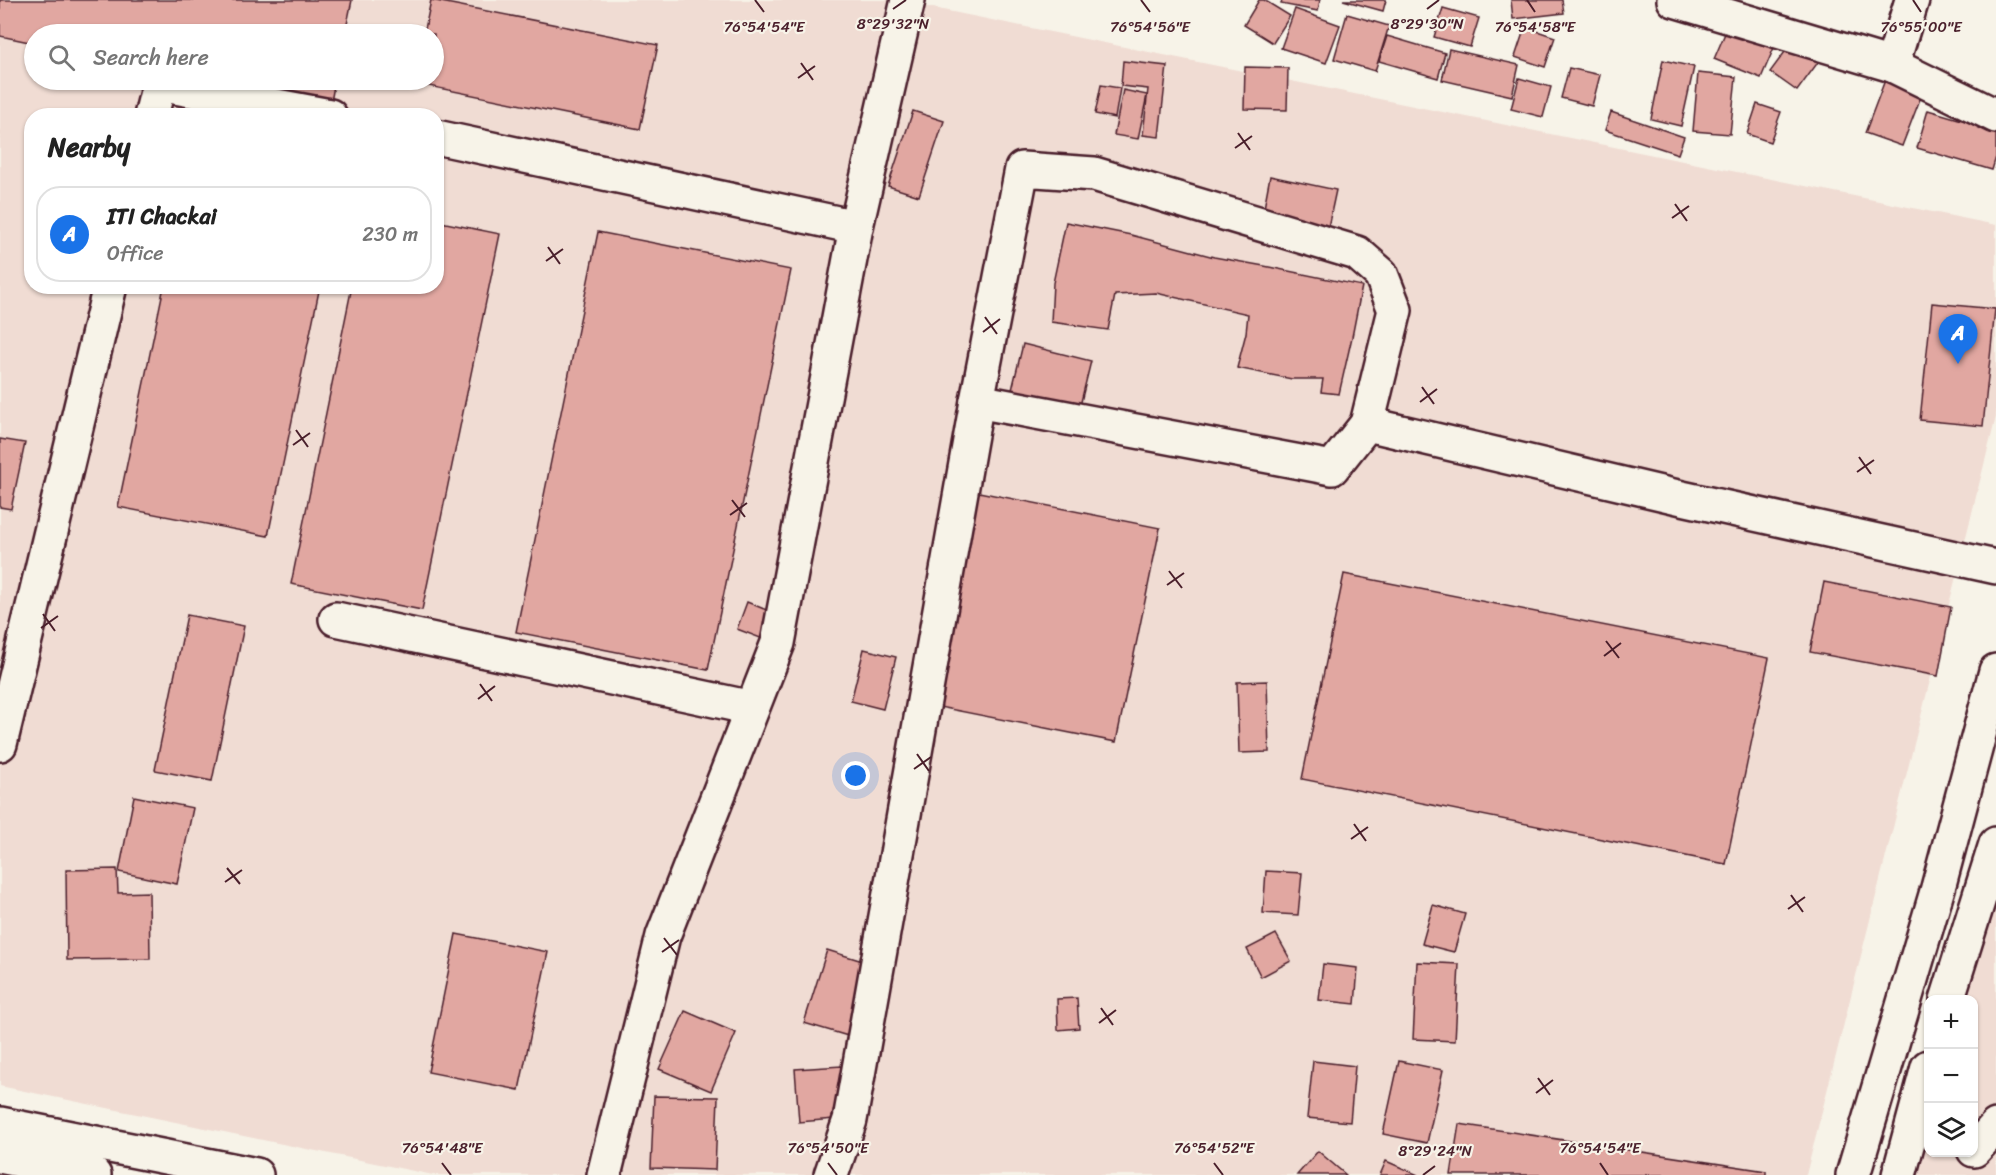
<!DOCTYPE html>
<meta charset="utf-8">
<style>
:root{--surface:#fff;--page:#f6f6f6;--text:#222;--muted:#767676;--line:#e0e0e0;--accent:#1a73e8}
body{margin:0;font-family:Sriracha,sans-serif;background:var(--page);color:var(--text)}
.controls{position:absolute;right:18px;bottom:18px;display:grid;overflow:hidden;border-radius:12px;box-shadow:0 2px 4px #0004}
.controls button{width:54px;height:54px;display:grid;place-items:center;padding:0;border:0;border-bottom:2px solid var(--line);background:var(--surface);color:var(--text);font:30px sans-serif}
.you{position:absolute;left:856px;top:776px;width:21px;height:21px;margin:-15px;border:4px solid #fff;border-radius:50%;background:#1a73e8;box-shadow:0 0 0 9px #1a73e833}
.badge{display:grid;place-items:center;width:39px;height:39px;border-radius:50%;background:var(--accent);color:#fff;font-size:20px;font-weight:700}
.pin{position:absolute;translate:-50% -50px;filter:drop-shadow(0 2px 3px #0008)}
.pin::after{content:'';position:absolute;top:32px;width:21px;height:18px;background:inherit;clip-path:polygon(0 0,100% 0,50% 100%)}
.list{margin:0;padding:0;list-style:none}
h2{display:flex;justify-content:space-between;align-items:center;height:78px;margin:0;padding:0 24px;font-size:26px}
h2 small{font-size:20px;font-weight:400;color:var(--muted)}
.list li{display:grid;grid-template-columns:39px 1fr auto;gap:18px;align-items:center;box-sizing:border-box;height:96px;margin:0 12px 12px;padding:0 12px;border:2px solid var(--line);border-radius:24px}
.list b{display:block;font-size:22px;white-space:nowrap}
.list p{margin:0;font-size:20px;white-space:nowrap;color:var(--muted)}
.list em{font-size:20px;font-style:normal;color:var(--muted)}
.icon{flex:none;width:33px;height:33px;fill:none;stroke:currentColor;stroke-width:2;stroke-linecap:round;stroke-linejoin:round}
.map{position:relative;flex:none;width:1996px;height:1175px;overflow:hidden}
.search{position:absolute;background:var(--surface);box-shadow:0 2px 4px #0004;left:24px;top:24px;width:420px;height:66px;display:flex;align-items:center;gap:15px;box-sizing:border-box;padding:0 21px;border-radius:33px;color:var(--muted);font-size:22px}
.panel{position:absolute;background:var(--surface);box-shadow:0 2px 4px #0004;left:24px;top:108px;width:420px;height:186px;border-radius:24px}
.map>svg:first-child{display:block}
.built{fill:#f0dcd3;fill-rule:evenodd}
.building{fill:#e1a7a1;stroke:#4a1f2b;stroke-width:1.5}
.lines{fill:none;stroke-linecap:round;stroke-linejoin:round}
.minor-casing{stroke:#4a1f2b;stroke-width:38}
.major-casing{stroke:#4a1f2b;stroke-width:38}
.minor{stroke:#f7f3e8;stroke-width:33}
.major{stroke:#f7f3e8;stroke-width:33}
.ticks{fill:none;stroke:#4a1f2b;stroke-width:2}
.ticks-label{font-size:15px;text-anchor:middle;fill:#4a1f2b;stroke:#f7f3e8;stroke-width:4.5;stroke-linejoin:round;paint-order:stroke}
</style>
<div class="map">
<svg width="1996" height="1175" viewBox="0 0 1996 1175">
<rect width="100%" height="100%" fill="#f7f3e8"/>
<filter id="ink" filterUnits="userSpaceOnUse"><feTurbulence type="fractalNoise" baseFrequency=".0167" numOctaves="2"/><feDisplacementMap in="SourceGraphic" scale="12" xChannelSelector="R" yChannelSelector="G"/><feConvolveMatrix kernelMatrix="1 2 1 2 8 2 1 2 1" color-interpolation-filters="sRGB"/></filter>
<g filter="url(#ink)">
<g class="built">
<path d="M 0,0 L 894,0 L 1996,225 L 1996,417 L 1806,1175 L 433,1175 L 0,1086 ZM 34,34 L 434,34 L 434,80 L 34,80 ZM 32,116 L 436,116 L 436,286 L 32,286 Z"/>
<polygon points="1996,892 1996,1175 1902,1175 1928,1097 1928,1152 1974,1152 1974,1000 1961,999"/>
</g>
<g class="building">
<polygon points="0,0 352,0 345,34 34,34 34,43 0,36"/>
<polygon points="431,0 658,45 640,129 414,83 415,80 434,80 434,34 424,34"/>
<polygon points="1259,0 1264,0 1290,16 1273,43 1244,25"/>
<polygon points="1282,0 1320,0 1318,11 1281,4"/>
<polygon points="1343,0 1386,0 1383,11"/>
<polygon points="1511,0 1562,0 1564,13 1513,19"/>
<polygon points="1443,8 1479,18 1470,47 1434,37"/>
<polygon points="1295,9 1340,25 1326,63 1281,48"/>
<polygon points="1347,14 1389,26 1375,71 1334,59"/>
<polygon points="1729,24 1776,43 1761,78 1714,59"/>
<polygon points="1525,27 1555,37 1545,67 1515,57"/>
<polygon points="1387,36 1445,53 1438,78 1379,61"/>
<polygon points="1793,41 1819,61 1797,91 1770,72"/>
<polygon points="1449,49 1519,65 1512,96 1442,80"/>
<polygon points="1663,60 1694,67 1681,126 1651,119"/>
<polygon points="1123,61 1167,66 1159,137 1143,135 1148,89 1121,86"/>
<polygon points="1245,67 1288,68 1287,110 1244,109"/>
<polygon points="1569,68 1600,75 1592,106 1561,98"/>
<polygon points="1698,73 1736,77 1730,134 1693,131"/>
<polygon points="1519,78 1551,87 1543,117 1511,109"/>
<polygon points="218,80 335,80 331,102"/>
<polygon points="1885,80 1922,94 1902,146 1865,133"/>
<polygon points="1101,85 1120,88 1115,118 1095,114"/>
<polygon points="1123,90 1147,95 1138,139 1114,135"/>
<polygon points="1757,104 1781,112 1770,142 1747,134"/>
<polygon points="1928,110 1996,130 1996,157 1992,170 1917,148"/>
<polygon points="913,111 944,121 919,196 888,186"/>
<polygon points="1611,112 1684,137 1678,154 1605,130"/>
<polygon points="1270,176 1336,190 1327,232 1262,219"/>
<polygon points="436,221 500,234 422,610 291,584 352,286 436,286"/>
<polygon points="1066,222 1131,235 1214,257 1264,266 1362,286 1352,337 1339,394 1321,392 1323,379 1292,379 1237,368 1246,333 1248,314 1156,293 1115,295 1108,330 1051,322 1053,283"/>
<polygon points="598,232 791,270 708,670 516,632"/>
<polygon points="164,286 320,286 268,536 118,507"/>
<polygon points="1932,303 1995,309 1983,426 1920,420"/>
<polygon points="1023,344 1091,361 1079,410 1011,394"/>
<polygon points="0,439 25,443 11,509 0,507"/>
<polygon points="969,490 1160,528 1116,742 924,704"/>
<polygon points="1344,574 1769,658 1726,864 1302,779"/>
<polygon points="1824,582 1951,607 1938,676 1810,652"/>
<polygon points="747,602 781,616 771,642 737,629"/>
<polygon points="187,615 244,626 212,781 155,770"/>
<polygon points="864,649 896,657 883,709 851,701"/>
<polygon points="1267,681 1269,752 1239,753 1237,682"/>
<polygon points="134,796 193,808 177,884 119,872"/>
<polygon points="117,869 118,893 149,892 150,959 67,960 66,870"/>
<polygon points="1266,871 1302,873 1298,915 1263,913"/>
<polygon points="1433,905 1465,914 1454,952 1422,944"/>
<polygon points="456,934 548,952 519,1090 428,1072"/>
<polygon points="1276,934 1291,961 1261,977 1247,949"/>
<polygon points="827,950 869,963 848,1036 804,1023"/>
<polygon points="1417,962 1459,964 1455,1041 1413,1039"/>
<polygon points="1323,964 1358,968 1355,1004 1319,1000"/>
<polygon points="1077,998 1079,1028 1058,1030 1057,999"/>
<polygon points="685,1011 736,1033 711,1091 659,1069"/>
<polygon points="1313,1061 1355,1066 1350,1122 1307,1118"/>
<polygon points="1399,1061 1443,1070 1427,1143 1383,1134"/>
<polygon points="842,1066 846,1118 799,1122 795,1069"/>
<polygon points="654,1096 718,1097 715,1170 651,1168"/>
<polygon points="1459,1124 1766,1171 1766,1175 1451,1175"/>
<polygon points="1318,1151 1346,1175 1297,1175"/>
<polygon points="1386,1161 1418,1175 1380,1175"/>
</g>
<g class="lines">
<g class="minor-casing">
<g id="minor">
<polyline points="1674,0 1892,65 1996,116"/>
<polyline points="1892,65 1912,0"/>
<polyline points="151,116 159,84 330,116"/>
<polyline points="436,137 856,227"/>
<polyline points="977,401 1332,468 1367,424 1682,498 1996,567"/>
<polyline points="336,619 752,708"/>
<polyline points="0,744 110,286"/>
<polyline points="1974,1150 1996,1126"/>
<polyline points="604,1175 663,936 778,643 856,227 908,0"/>
<polyline points="831,1175 850,1120 977,401 1022,169 1094,174 1357,253 1381,274 1395,310 1367,424"/>
</g>
</g>
<g class="major-casing">
<g id="major">
<polyline points="1947,1000 1996,844"/>
<polyline points="0,1124 256,1175"/>
<polyline points="0,1156 94,1175"/>
<polyline points="1853,1175 1938,888 1996,671"/>
<polyline points="1899,1175 1928,1067"/>
</g>
</g>
<use href="#minor" class="minor"/>
<use href="#major" class="major"/>
</g>
</g>
<path class="ticks" d="M 755,0 L 764,12M 1141,0 L 1150,12M 1527,0 L 1535,12M 1913,0 L 1921,12M 893,9 L 906,0M 1427,9 L 1439,0M 801,63 L 813,80M 798,78 L 815,66M 1238,133 L 1250,150M 1235,148 L 1252,136M 1675,204 L 1687,221M 1672,218 L 1689,206M 548,247 L 560,264M 546,261 L 563,249M 985,317 L 997,334M 983,332 L 1000,319M 1422,387 L 1434,404M 1420,402 L 1437,389M 296,430 L 308,447M 293,445 L 310,433M 1859,457 L 1871,474M 1857,472 L 1874,460M 732,500 L 745,517M 730,515 L 747,503M 1169,571 L 1182,588M 1167,585 L 1184,573M 43,614 L 55,631M 41,628 L 58,616M 1606,641 L 1619,658M 1604,656 L 1621,643M 480,684 L 492,701M 478,699 L 495,686M 917,754 L 929,771M 914,769 L 931,757M 1354,824 L 1366,841M 1351,839 L 1368,827M 227,868 L 240,884M 225,882 L 242,870M 1791,895 L 1803,912M 1788,909 L 1805,897M 664,938 L 677,955M 662,952 L 679,940M 1101,1008 L 1113,1025M 1099,1023 L 1116,1010M 1538,1078 L 1550,1095M 1536,1093 L 1553,1080M 442,1163 L 451,1175M 828,1163 L 837,1175M 1214,1163 L 1223,1175M 1600,1163 L 1608,1175M 1423,1175 L 1435,1166"/>
<g class="ticks-label">
<text x="893" y="29">8°29'32"N</text>
<text x="1427" y="29">8°29'30"N</text>
<text x="764" y="32">76°54'54"E</text>
<text x="1150" y="32">76°54'56"E</text>
<text x="1535" y="32">76°54'58"E</text>
<text x="1921" y="32">76°55'00"E</text>
<text x="442" y="1153">76°54'48"E</text>
<text x="828" y="1153">76°54'50"E</text>
<text x="1214" y="1153">76°54'52"E</text>
<text x="1600" y="1153">76°54'54"E</text>
<text x="1435" y="1156">8°29'24"N</text>
</g>
</svg>
<div class="controls">
<button>+</button>
<button>−</button>
<button><svg class="icon" aria-label="layers" viewBox="0 0 24 24"><path d="M12 4l9 5-9 5-9-5zM3 14l9 5 9-5"/></svg></button>
</div>
<div class="you"></div>
<div class="pin badge" style="left:1958px;top:364px">A</div>
<div class="search"><svg class="icon" aria-label="search" viewBox="0 0 24 24"><circle cx="10" cy="10" r="6"/><path d="M15 15l6 6"/></svg>Search here</div>
<section class="panel">
<h2>Nearby<small></small></h2>
<ul class="list">
<li><span class="badge">A</span><div><b>ITI Chackai</b><p>Office</p></div><em>230 m</em></li>
</ul>
</section>
</div>
